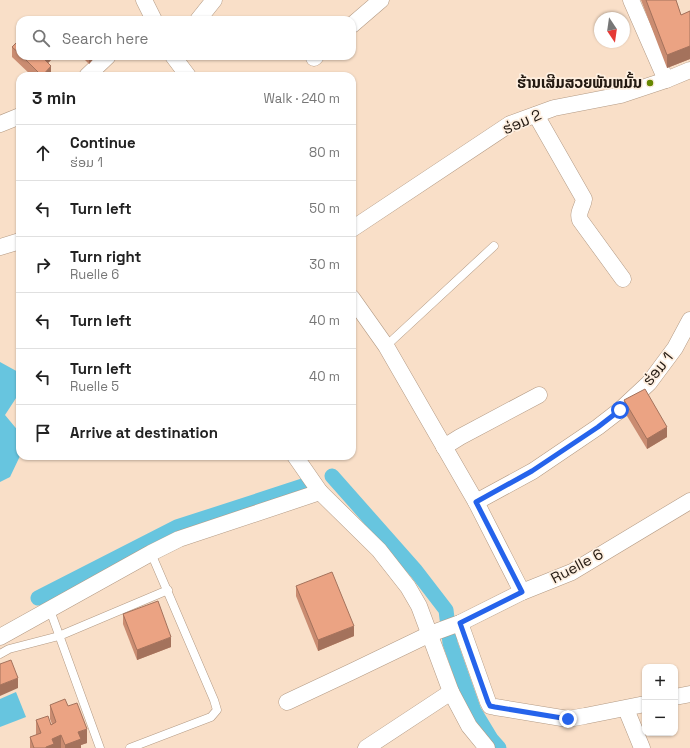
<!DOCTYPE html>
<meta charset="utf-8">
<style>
:root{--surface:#fff;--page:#f2f2f2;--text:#222;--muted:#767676;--line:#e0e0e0}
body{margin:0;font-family:"Space Grotesk","Noto Sans Lao",sans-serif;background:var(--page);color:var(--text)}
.controls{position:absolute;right:12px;bottom:12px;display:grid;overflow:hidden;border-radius:8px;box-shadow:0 1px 3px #0004}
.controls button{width:36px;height:36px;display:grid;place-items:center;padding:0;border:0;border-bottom:1px solid var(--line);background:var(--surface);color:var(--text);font:20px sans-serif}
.compass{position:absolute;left:594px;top:12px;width:36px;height:36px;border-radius:50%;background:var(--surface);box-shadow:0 1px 3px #0004;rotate:167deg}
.stop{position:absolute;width:12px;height:12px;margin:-9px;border:3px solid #2563eb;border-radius:50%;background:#fff}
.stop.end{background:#2563eb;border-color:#fff;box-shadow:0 1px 4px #0008}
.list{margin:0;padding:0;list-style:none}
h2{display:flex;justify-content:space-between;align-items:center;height:52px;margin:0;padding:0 16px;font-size:17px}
h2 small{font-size:13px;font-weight:400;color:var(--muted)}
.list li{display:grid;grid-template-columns:26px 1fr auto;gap:12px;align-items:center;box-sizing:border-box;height:56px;padding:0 16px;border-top:1px solid var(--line)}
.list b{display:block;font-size:15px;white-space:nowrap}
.list p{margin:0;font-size:13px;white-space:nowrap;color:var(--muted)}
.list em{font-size:13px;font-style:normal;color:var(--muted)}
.icon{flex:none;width:22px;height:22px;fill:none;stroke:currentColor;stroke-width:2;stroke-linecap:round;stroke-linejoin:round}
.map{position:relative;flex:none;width:690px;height:748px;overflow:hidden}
.search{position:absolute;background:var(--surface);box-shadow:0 1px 3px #0004;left:16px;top:16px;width:340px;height:44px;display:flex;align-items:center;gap:10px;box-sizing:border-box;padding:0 14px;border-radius:12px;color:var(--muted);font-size:15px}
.panel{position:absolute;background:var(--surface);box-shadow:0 1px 3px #0004;left:16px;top:72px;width:340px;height:388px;border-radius:12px}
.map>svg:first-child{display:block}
.water{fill:#67c5df}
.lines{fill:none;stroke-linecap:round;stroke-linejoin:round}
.canal{stroke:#67c5df;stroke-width:15}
.lane-casing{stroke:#b39a84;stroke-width:9}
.street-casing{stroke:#b39a84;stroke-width:17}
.lane{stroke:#fff;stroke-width:8}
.street{stroke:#fff;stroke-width:16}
.wall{fill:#ca8c71}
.shaded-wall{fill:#a4725c}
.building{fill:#eba383;stroke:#a4725c}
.route{stroke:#2563eb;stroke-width:5}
.poi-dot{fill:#678701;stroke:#feefe0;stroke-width:1.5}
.labels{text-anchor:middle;stroke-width:3.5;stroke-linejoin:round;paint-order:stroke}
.poi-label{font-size:15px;font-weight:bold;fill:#241a12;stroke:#feefe0;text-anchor:end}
.street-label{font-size:15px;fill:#241a12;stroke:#feefe0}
</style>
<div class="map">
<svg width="690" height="748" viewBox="0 0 690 748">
<rect width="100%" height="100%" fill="#f9dfc8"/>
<g class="water">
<polygon points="0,362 20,373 20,392 5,415 20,433 20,456 10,477 0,482"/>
<polygon points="16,692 26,717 0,727 0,699"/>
</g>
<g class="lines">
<g class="canal">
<polyline points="332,476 416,571 446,610 450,643 474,711 491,739 499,748"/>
<polyline points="38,598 177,527 303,486"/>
</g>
<g class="lane-casing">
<g id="lane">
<polyline points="386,346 494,246"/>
<polyline points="50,610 100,748"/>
<polyline points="0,654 9,649 59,636 168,590"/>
<polyline points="130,748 211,717 217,710 214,700 151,553"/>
</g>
</g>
<g class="street-casing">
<g id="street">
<polyline points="144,0 154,20"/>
<polyline points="631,0 666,80"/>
<polyline points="198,20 214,0"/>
<polyline points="352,25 381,0"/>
<polyline points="173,56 188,76"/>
<polyline points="314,58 316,56"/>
<polyline points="87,76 108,56"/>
<path d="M 536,115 L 584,199 C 583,207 577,212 580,220 L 623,279"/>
<polyline points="0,124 20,116"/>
<polyline points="352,229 510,124 554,108 621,95 666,80 690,70"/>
<polyline points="0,247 20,241"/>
<polyline points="352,298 386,346 476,502 522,592"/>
<polyline points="444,447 460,437 539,395"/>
<polyline points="295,456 320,492 379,550 408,587 419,606 451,692 469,726 487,748"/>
<polyline points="476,502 533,471 598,427 620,410 649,383 675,348 690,320"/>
<polyline points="460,623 488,702 490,706 495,707 568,719 585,716 645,704"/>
<polyline points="0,637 151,553 179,539 320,492"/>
<polyline points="675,697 690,694"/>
<polyline points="287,702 351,672 430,634 460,623 522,592 572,572 690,501"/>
<polyline points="626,709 642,748"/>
<polyline points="366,748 451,692"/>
</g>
</g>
<use href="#lane" class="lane"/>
<use href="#street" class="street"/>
</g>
<g class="wall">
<polygon points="641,0 676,0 681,15 690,11 690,59 667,68"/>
<polygon points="20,39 20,56 55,56 48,63 51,76 32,76 12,57 12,47"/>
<polygon points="81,56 96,56 89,64"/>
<polygon points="624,400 667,437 647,449 624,411"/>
<polygon points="296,586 354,636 318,651 296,596"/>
<polygon points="123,614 171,647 137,660 123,624"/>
<polygon points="50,705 68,706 87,743 81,745 81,748 30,748 30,737 36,735 36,720 52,724 50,719"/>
</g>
<g class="shaded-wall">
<polygon points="690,46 690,59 667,68 667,55"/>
<polygon points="45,56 55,56 43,68 43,58"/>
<polygon points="90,56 96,56 89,64 89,57"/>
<polygon points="51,66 51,76 42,76"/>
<polygon points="667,427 667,437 647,449 647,439"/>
<polygon points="354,626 354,636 318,651 318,640"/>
<polygon points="171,637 171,647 137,660 137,650"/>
<polygon points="18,678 18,688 0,696 0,685"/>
<polygon points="87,729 87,743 81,745 81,748 65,748 65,745 78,732"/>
<polygon points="61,735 61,748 46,748 52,739"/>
</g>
<g class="building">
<polygon points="646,0 676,0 681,15 690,11 690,46 667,55"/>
<polygon points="20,39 20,54 12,47"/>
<polygon points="22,56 45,56 43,58 51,66 42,76"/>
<polygon points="645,389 667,427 647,439 624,400"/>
<polygon points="332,572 354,626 318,640 296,586"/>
<polygon points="158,601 171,637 137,650 123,614"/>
<polygon points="11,660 18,678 0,685 0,664"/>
<polygon points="65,699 68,706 77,703 87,729 78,732 81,739 65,745 61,735 52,739 54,744 46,747 46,748 34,748 30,737 41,733 36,720 48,716 51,725 56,722 50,705"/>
</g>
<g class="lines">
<polyline class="route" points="568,719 495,707 490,706 488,702 460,623 522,592 476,502 532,471 598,427 620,410"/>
</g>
<circle class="poi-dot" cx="650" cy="83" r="4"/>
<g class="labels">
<g class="poi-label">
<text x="642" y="88">ຮ້ານເສີມສວຍພັນຫມັ້ນ</text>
</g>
<g class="street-label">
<text transform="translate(522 122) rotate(-24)" y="5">ຮ່ອມ 2</text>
<text transform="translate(658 369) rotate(-51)" y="5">ຮ່ອມ 1</text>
<text transform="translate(577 566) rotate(-28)" y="5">Ruelle 6</text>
</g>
</g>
</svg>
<div class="controls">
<button>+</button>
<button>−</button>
</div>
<svg class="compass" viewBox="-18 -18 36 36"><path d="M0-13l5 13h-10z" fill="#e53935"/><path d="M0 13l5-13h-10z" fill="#767676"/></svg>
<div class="stop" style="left:620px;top:410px"></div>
<div class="stop end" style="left:568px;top:719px"></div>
<div class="search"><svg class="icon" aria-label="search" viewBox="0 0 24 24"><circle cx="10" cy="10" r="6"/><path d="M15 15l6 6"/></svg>Search here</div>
<section class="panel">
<h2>3 min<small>Walk · 240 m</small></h2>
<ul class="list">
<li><svg class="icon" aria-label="ahead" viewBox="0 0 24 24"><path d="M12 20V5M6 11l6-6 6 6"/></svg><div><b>Continue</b><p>ຮ່ອມ 1</p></div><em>80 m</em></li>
<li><svg class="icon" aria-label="left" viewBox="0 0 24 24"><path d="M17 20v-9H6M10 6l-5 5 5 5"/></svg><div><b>Turn left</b></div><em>50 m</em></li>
<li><svg class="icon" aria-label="right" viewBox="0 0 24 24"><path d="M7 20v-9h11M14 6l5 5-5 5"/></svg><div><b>Turn right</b><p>Ruelle 6</p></div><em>30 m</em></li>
<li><svg class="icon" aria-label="left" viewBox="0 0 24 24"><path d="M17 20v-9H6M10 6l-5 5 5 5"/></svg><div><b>Turn left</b></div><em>40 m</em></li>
<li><svg class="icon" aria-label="left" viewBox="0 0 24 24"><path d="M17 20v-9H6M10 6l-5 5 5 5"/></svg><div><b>Turn left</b><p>Ruelle 5</p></div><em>40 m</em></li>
<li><svg class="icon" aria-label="arrive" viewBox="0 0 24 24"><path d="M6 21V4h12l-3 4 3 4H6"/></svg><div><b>Arrive at destination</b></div></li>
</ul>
</section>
</div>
